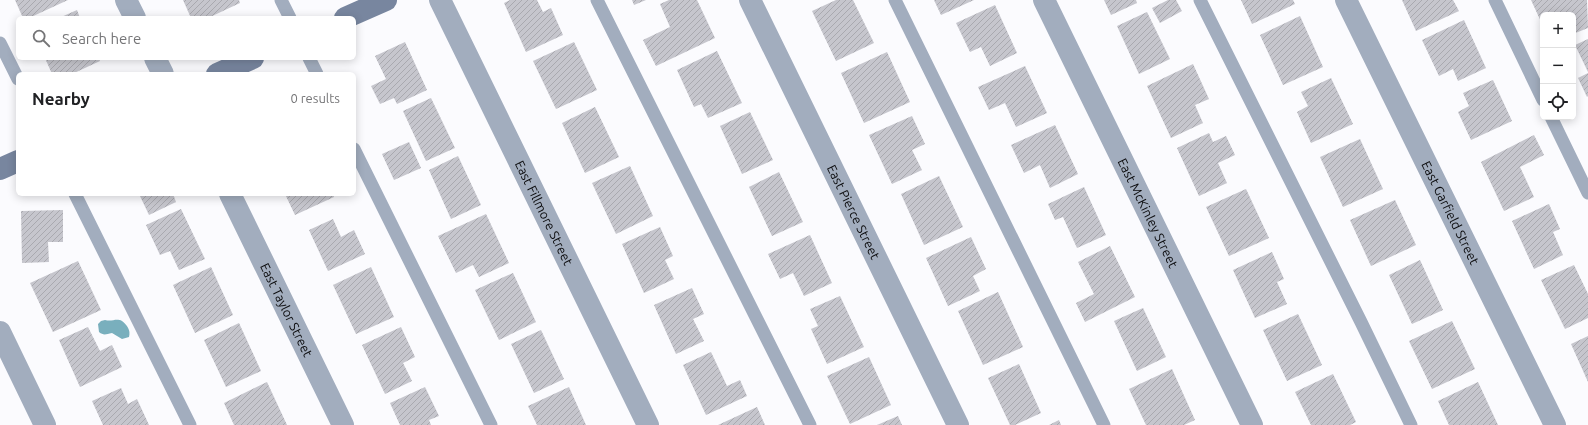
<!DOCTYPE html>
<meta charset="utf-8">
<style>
:root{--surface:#fff;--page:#f2f2f2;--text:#202124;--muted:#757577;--line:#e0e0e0}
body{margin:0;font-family:Ubuntu,sans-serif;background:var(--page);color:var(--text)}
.controls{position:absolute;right:12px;top:12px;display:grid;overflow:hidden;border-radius:6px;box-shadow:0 2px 10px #0003}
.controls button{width:36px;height:36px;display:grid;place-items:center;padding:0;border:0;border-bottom:1px solid var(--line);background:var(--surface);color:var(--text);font:20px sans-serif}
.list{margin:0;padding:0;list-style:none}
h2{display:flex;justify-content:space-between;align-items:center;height:52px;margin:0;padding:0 16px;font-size:17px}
h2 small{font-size:13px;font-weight:400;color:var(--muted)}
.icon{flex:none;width:22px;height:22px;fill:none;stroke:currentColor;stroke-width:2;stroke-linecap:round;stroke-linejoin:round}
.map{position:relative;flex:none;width:1588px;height:425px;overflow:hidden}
.search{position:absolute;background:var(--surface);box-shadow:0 2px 10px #0003;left:16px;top:16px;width:340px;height:44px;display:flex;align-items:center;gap:10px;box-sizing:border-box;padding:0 14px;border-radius:6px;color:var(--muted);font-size:15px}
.panel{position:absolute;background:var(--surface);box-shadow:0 2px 10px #0003;left:16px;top:72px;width:340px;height:124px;border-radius:6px}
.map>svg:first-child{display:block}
.water{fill:#79afbd}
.building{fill:url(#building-hatch)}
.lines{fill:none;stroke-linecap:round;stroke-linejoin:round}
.lane{stroke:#a2adbe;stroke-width:13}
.street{stroke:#a2adbe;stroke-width:22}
.secondary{stroke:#78869f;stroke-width:22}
.labels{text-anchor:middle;stroke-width:3;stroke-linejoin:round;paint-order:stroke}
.street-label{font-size:13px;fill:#0c0c0e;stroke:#fff}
</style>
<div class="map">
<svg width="1588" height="425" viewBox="0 0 1588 425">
<defs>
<pattern id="building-hatch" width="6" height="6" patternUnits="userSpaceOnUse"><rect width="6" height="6" fill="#c6c6cd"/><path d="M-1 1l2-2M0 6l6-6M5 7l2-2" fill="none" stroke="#a9a9af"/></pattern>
</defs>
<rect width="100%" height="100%" fill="#fbfbfe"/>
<path class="water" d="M 105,320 C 112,322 116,318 122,321 C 127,325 131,330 129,337 L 122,339 L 112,333 C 106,334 104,336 99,332 L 98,324 L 101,321 Z"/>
<g class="building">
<polygon points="15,0 68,0 29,18 23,18"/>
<polygon points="183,0 239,0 240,3 208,18 191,18"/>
<polygon points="510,0 537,0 543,12 551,8 563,35 526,52 504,3"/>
<polygon points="632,0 646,0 634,5"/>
<polygon points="669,0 697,0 715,38 656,66 643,40 670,27 660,4"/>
<polygon points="836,0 853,0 874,43 836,61 812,11"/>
<polygon points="934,0 974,0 941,15"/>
<polygon points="1104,0 1136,0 1137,3 1111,15"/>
<polygon points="1168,0 1176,0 1182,11 1160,23 1152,8"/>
<polygon points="1241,0 1293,0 1295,4 1252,24"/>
<polygon points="1402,0 1453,0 1459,11 1416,31"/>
<polygon points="1531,0 1587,0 1588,28 1573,34 1573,15 1543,15 1543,26"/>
<polygon points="995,5 1017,53 990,66 981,47 970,52 956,23"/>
<polygon points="77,10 80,18 59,18"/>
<polygon points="1147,12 1170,59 1139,74 1117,26"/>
<polygon points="1300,16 1323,67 1283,85 1260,35"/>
<polygon points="1464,20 1486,68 1458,81 1453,69 1439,76 1422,40"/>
<polygon points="1588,39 1588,72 1575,45"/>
<polygon points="405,42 427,90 397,104 394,98 380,104 371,86 386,79 375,56"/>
<polygon points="574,42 597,90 556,109 533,61"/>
<polygon points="717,51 742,103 708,118 701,104 694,107 677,70"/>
<polygon points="887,52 910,102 864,123 841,73"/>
<polygon points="45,58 99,58 100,61 72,74 52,74"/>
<polygon points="1193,64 1209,99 1195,105 1203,123 1171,138 1147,86"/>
<polygon points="1025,66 1047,113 1016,127 1005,103 989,110 978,87"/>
<polygon points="1588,73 1588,96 1587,97 1578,78"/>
<polygon points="1331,78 1353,124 1311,143 1297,112 1308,106 1301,92"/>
<polygon points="1493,80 1512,121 1471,140 1458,112 1469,106 1463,93"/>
<polygon points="431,98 455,148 426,161 403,111"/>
<polygon points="595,107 619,157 585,173 562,123"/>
<polygon points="750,112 773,160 742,174 720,126"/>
<polygon points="912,116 925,144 912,150 922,170 892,184 869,135"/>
<polygon points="1055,125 1078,174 1050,188 1040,165 1024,173 1011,145"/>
<polygon points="1209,133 1213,142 1226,136 1235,155 1218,163 1227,183 1199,196 1177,148"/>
<polygon points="1534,135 1544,155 1520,167 1534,197 1504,211 1481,162"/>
<polygon points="1360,139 1383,189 1343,207 1320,157"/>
<polygon points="409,142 421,168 394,180 382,154"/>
<polygon points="458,156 481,205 451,219 429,170"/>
<polygon points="630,166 653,216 616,234 592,183"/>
<polygon points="779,172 803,222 772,236 749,187"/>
<polygon points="939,176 963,227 924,245 901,194"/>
<polygon points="1084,187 1106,235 1077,248 1063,217 1055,220 1048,204"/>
<polygon points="1246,189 1269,238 1229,256 1206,207"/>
<polygon points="139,194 173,194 176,202 149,215"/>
<polygon points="285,194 333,194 334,197 295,215"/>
<polygon points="1395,200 1416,245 1371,266 1350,220"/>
<polygon points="1549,204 1560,229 1553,232 1563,255 1534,269 1512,221"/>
<polygon points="181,209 205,259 179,270 170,251 160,255 146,225"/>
<polygon points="63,210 63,242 48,242 49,262 22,263 21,211"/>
<polygon points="486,214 509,263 479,277 473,265 456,273 438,236"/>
<polygon points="333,219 341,237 354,230 365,254 328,271 309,230"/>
<polygon points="660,227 673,256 665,260 674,279 644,293 622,244"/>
<polygon points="810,235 832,283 804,296 793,273 780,279 768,254"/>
<polygon points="971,237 986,269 973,276 980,291 948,306 926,258"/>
<polygon points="1110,246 1135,297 1085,322 1076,303 1094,294 1078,262"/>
<polygon points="1272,252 1284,279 1277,282 1287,304 1255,318 1233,270"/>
<polygon points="1420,260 1443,310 1412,324 1389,275"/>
<polygon points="78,261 101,310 53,332 30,283"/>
<polygon points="1574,265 1588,294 1588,318 1565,329 1541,280"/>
<polygon points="211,267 233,315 195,333 173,285"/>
<polygon points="371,267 394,317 356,334 333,285"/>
<polygon points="513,273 536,322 499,340 475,290"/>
<polygon points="692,288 704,314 693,319 704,341 676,354 654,305"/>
<polygon points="998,292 1023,347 983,365 958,311"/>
<polygon points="840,296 864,347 827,364 811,329 818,326 810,309"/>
<polygon points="1143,308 1166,357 1137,371 1114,321"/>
<polygon points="1298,314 1322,365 1287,381 1263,330"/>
<polygon points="1452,321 1475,369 1432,389 1409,341"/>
<polygon points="239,323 261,371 226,387 204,340"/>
<polygon points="88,327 100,351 112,345 122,367 80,387 59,340"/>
<polygon points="401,327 415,357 403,363 412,381 385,394 362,345"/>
<polygon points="541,330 564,379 534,393 511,344"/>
<polygon points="1588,336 1588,382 1571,344"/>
<polygon points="711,352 727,386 740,380 747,396 706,415 683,365"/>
<polygon points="869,357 891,405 850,424 827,376"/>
<polygon points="1019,364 1041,413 1015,425 1010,425 988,378"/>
<polygon points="1172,369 1195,420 1184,425 1146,425 1129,389"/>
<polygon points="1333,374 1356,422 1350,425 1311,425 1295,392"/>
<polygon points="267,382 287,425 234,425 224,403"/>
<polygon points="1478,382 1498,425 1449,425 1438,401"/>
<polygon points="425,387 439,416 429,420 431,425 400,425 390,403"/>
<polygon points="569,387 586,425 537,425 528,406"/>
<polygon points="121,388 128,404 137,399 149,425 103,425 92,401"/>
<polygon points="757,407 765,425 718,425"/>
<polygon points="898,416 902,425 877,425"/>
<polygon points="1059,420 1061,425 1049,425"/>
</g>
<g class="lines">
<g class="lane">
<polyline points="281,0 290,18"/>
<polyline points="597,0 810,425"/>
<polyline points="895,0 1104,425"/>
<polyline points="1200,0 1361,322 1411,425"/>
<polyline points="1495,0 1543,100"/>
<polyline points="0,43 18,79"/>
<polyline points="309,58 317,74"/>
<polyline points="1551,117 1588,193"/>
<polyline points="354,149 491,425"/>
<polyline points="75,194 190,425"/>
</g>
<g class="street">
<polyline points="126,0 135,18"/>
<path id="s1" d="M 440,0 L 648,425"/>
<path id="s2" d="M 750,0 L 958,425"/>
<path id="s3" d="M 1044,0 L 1252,425"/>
<path id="s4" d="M 1346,0 L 1555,425"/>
<polyline points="155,58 163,74"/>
<path id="s5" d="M 230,194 L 343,425"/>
<polyline points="0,332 45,425"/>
</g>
<g class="secondary">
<polyline points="345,18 386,0"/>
<polyline points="217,74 253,58"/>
<polyline points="0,169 18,161"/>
</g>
</g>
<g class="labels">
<g class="street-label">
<text dy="5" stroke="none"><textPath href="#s1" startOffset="237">East Fillmore Street</textPath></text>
<text dy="5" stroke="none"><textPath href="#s2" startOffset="236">East Pierce Street</textPath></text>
<text dy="5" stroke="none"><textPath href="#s3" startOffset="237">East McKinley Street</textPath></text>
<text dy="5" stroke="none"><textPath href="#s4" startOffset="237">East Garfield Street</textPath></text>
<text dy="5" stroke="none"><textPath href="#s5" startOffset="129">East Taylor Street</textPath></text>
</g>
</g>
</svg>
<div class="controls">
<button>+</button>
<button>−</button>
<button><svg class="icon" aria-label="locate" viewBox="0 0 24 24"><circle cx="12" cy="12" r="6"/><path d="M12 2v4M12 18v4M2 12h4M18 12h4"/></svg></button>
</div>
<div class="search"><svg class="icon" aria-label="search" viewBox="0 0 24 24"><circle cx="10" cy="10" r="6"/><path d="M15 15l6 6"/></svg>Search here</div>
<section class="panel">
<h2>Nearby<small>0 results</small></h2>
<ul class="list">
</ul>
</section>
</div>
